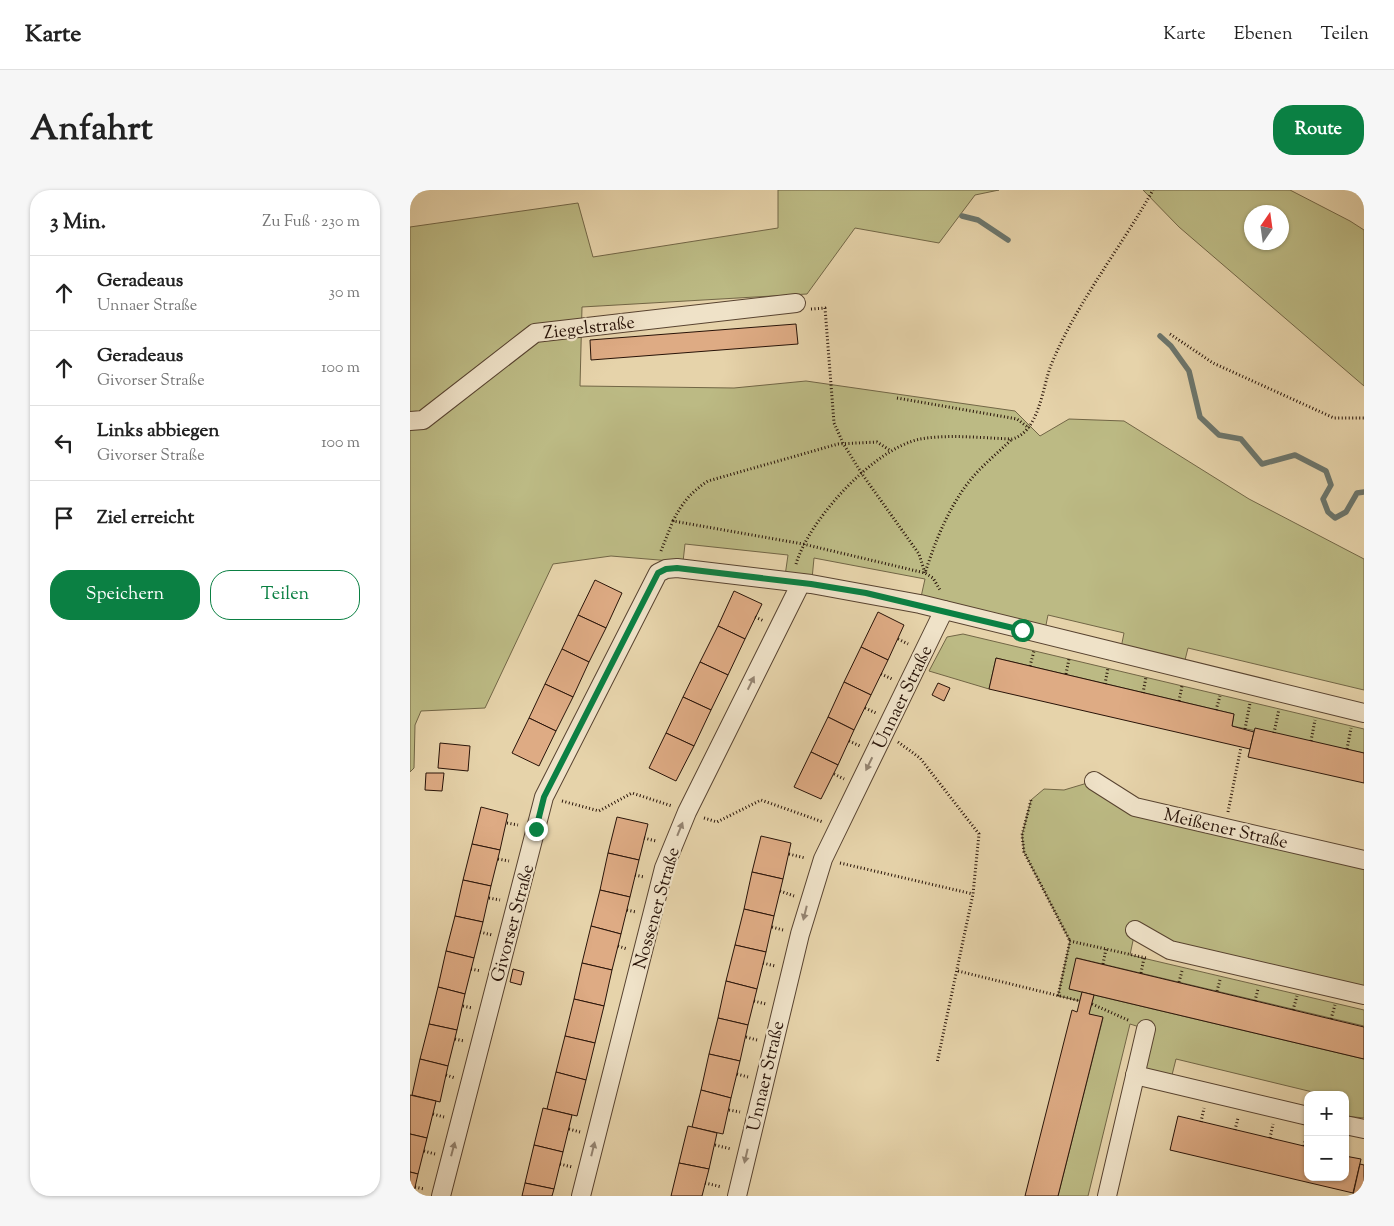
<!DOCTYPE html>
<html lang="de">
<meta charset="utf-8">
<style>
:root{--surface:#fff;--page:#f6f6f6;--text:#222;--muted:#767676;--line:#e0e0e0;--accent:#0b8043}
body{margin:0;font-family:"Sorts Mill Goudy",serif;background:var(--page);color:var(--text)}
.controls{position:absolute;right:15px;bottom:15px;display:grid;overflow:hidden;border-radius:10px;box-shadow:0 1px 4px #0004}
.controls button{width:45px;height:45px;display:grid;place-items:center;padding:0;border:0;border-bottom:1px solid var(--line);background:var(--surface);color:var(--text);font:25px sans-serif}
.compass{position:absolute;left:834px;top:15px;width:45px;height:45px;border-radius:50%;background:var(--surface);box-shadow:0 1px 4px #0004;rotate:13deg}
.stop{position:absolute;width:15px;height:15px;margin:-11px;border:4px solid #0b8043;border-radius:50%;background:#fff}
.stop.end{background:#0b8043;border-color:#fff;box-shadow:0 1px 5px #0008}
.list{margin:0;padding:0;list-style:none}
h2{display:flex;justify-content:space-between;align-items:center;height:65px;margin:0;padding:0 20px;font-size:21px}
h2 small{font-size:16px;font-weight:400;color:var(--muted)}
.list li{display:grid;grid-template-columns:32px 1fr auto;gap:15px;align-items:center;box-sizing:border-box;height:75px;padding:0 20px;border-top:1px solid var(--line)}
.list b{display:block;font-size:19px;white-space:nowrap}
.list p{margin:0;font-size:16px;white-space:nowrap;color:var(--muted)}
.list em{font-size:16px;font-style:normal;color:var(--muted)}
.actions{display:flex;gap:10px;padding:15px 20px}
.actions a{flex:1;padding:11px 0;border:1px solid var(--accent);border-radius:20px;text-align:center;font-size:18px;color:var(--accent)}
.actions .main{background:var(--accent);color:#fff}
.icon{flex:none;width:28px;height:28px;fill:none;stroke:currentColor;stroke-width:2;stroke-linecap:round;stroke-linejoin:round}
.map{position:relative;flex:none;width:954px;height:1006px;overflow:hidden;border-radius:20px}
header{display:flex;align-items:center;gap:30px;box-sizing:border-box;height:70px;padding:0 25px;background:var(--surface);border-bottom:1px solid var(--line)}
header strong{font-size:24px}
nav{display:flex;gap:28px;margin-inline-start:auto;font-size:18px}
.intro{display:flex;align-items:center;justify-content:space-between;box-sizing:border-box;height:120px;padding:0 30px}
h1{margin:0;font-size:35px}
.button{padding:12px 22px;border-radius:20px;background:var(--accent);color:#fff;font-size:18px;font-weight:700}
main{display:flex;gap:30px;padding:0 30px}
aside{flex:1;background:var(--surface);border-radius:20px;box-shadow:0 1px 4px #0004}
.map>svg:first-child{display:block}
.green{fill:#bcba84;stroke:#726646;fill-rule:evenodd}
.lines{fill:none;stroke-linecap:round;stroke-linejoin:round}
.stream{stroke:#6b756c;stroke-width:5.5}
.building{fill:#deab84;stroke:#281308}
.street-casing{stroke:#584330;stroke-width:20}
.path{stroke:#281308;stroke-width:3;stroke-dasharray:1 2.5;stroke-linecap:butt}
.street{stroke:#efe2c8;stroke-width:18}
.oneway{fill:#958572}
.route{stroke:#0b8043;stroke-width:6}
.labels{text-anchor:middle;stroke-width:4.5;stroke-linejoin:round;paint-order:stroke}
.street-label{font-size:18px;fill:#281308;stroke:#efe2c8}
</style>
<header>
<strong>Karte</strong>
<nav><a>Karte</a><a>Ebenen</a><a>Teilen</a></nav>
</header>
<div class="intro"><h1>Anfahrt</h1><a class="button">Route</a></div>
<main>
<aside>
<h2>3 Min.<small>Zu Fuß · 230 m</small></h2>
<ul class="list">
<li><svg class="icon" aria-label="ahead" viewBox="0 0 24 24"><path d="M12 20V5M6 11l6-6 6 6"/></svg><div><b>Geradeaus</b><p>Unnaer Straße</p></div><em>30 m</em></li>
<li><svg class="icon" aria-label="ahead" viewBox="0 0 24 24"><path d="M12 20V5M6 11l6-6 6 6"/></svg><div><b>Geradeaus</b><p>Givorser Straße</p></div><em>100 m</em></li>
<li><svg class="icon" aria-label="left" viewBox="0 0 24 24"><path d="M17 20v-9H6M10 6l-5 5 5 5"/></svg><div><b>Links abbiegen</b><p>Givorser Straße</p></div><em>100 m</em></li>
<li><svg class="icon" aria-label="arrive" viewBox="0 0 24 24"><path d="M6 21V4h12l-3 4 3 4H6"/></svg><div><b>Ziel erreicht</b></div></li>
</ul>
<div class="actions"><a class="main">Speichern</a><a>Teilen</a></div>
</aside>
<div class="map">
<svg width="954" height="1006" viewBox="0 0 954 1006">
<rect width="100%" height="100%" fill="#e6d3aa"/>
<filter id="stains"><feTurbulence type="fractalNoise" baseFrequency=".004" numOctaves="4"/><feColorMatrix values="0 0 0 0 .2 0 0 0 0 .09 0 0 0 0 .02 0 0 0 .5 -.17"/></filter>
<radialGradient id="worn" r=".72"><stop offset=".6" stop-color="#630" stop-opacity="0"/><stop offset="1" stop-color="#630" stop-opacity=".3"/></radialGradient>
<g class="green">
<polygon points="368,0 589,0 565,5 529,53 445,38 397,104 172,117 170,196 324,198 396,191 605,221 630,246 659,229 714,231 839,309 954,369 954,500 778,458 774,474 711,458 714,443 638,425 635,440 511,407 515,389 404,368 402,389 375,386 378,365 275,354 273,372 201,366 143,374 75,518 11,521 5,535 4,578 0,582 0,37 168,13 183,67 368,38"/>
<path d="M 733,0 L 880,0 L 940,31 L 954,40 L 954,196 L 769,37 ZM 842,22 L 872,22 L 872,52 L 842,52 Z"/>
<polygon points="553,444 954,539 954,563 822,536 824,524 586,468 579,499 519,481 537,447"/>
<polygon points="684,591 725,617 954,670 954,805 760,760 725,741 720,765 954,820 954,836 667,768 672,802 670,811 648,806 660,751 614,662 612,645 621,610 634,599 654,600"/>
<polygon points="684,805 954,869 954,928 935,926 935,905 915,905 766,869 760,893 725,885 736,839 720,834 678,1006 648,1006 693,828 679,824"/>
</g>
<g class="lines">
<g class="stream">
<polyline points="552,26 568,30 598,50"/>
<polyline points="750,146 761,156 779,181 790,227 809,245 831,249 852,274 885,265 916,281 921,295 913,309 918,322 925,328 936,322 947,303 954,302"/>
</g>
</g>
<g class="building">
<polygon points="386,134 388,154 181,170 180,150"/>
<polygon points="185,390 212,403 196,438 168,425"/>
<polygon points="324,401 352,414 335,449 308,436"/>
<polygon points="468,422 494,435 478,470 451,457"/>
<polygon points="168,425 196,438 179,472 152,459"/>
<polygon points="308,436 335,449 318,485 290,472"/>
<polygon points="451,457 478,470 461,505 434,492"/>
<polygon points="152,459 179,472 163,507 135,494"/>
<polygon points="586,468 824,524 822,536 844,542 840,559 579,499"/>
<polygon points="290,472 318,485 301,520 273,507"/>
<polygon points="434,492 461,505 444,540 418,527"/>
<polygon points="528,493 540,498 534,511 522,505"/>
<polygon points="135,494 163,507 146,541 119,528"/>
<polygon points="273,507 301,520 284,556 256,543"/>
<polygon points="418,527 444,540 428,575 401,562"/>
<polygon points="119,528 146,541 129,576 102,563"/>
<polygon points="845,538 954,563 954,593 838,567"/>
<polygon points="256,543 284,556 266,591 239,578"/>
<polygon points="30,553 60,556 58,581 28,578"/>
<polygon points="401,562 428,575 411,609 384,597"/>
<polygon points="16,583 34,583 32,601 15,600"/>
<polygon points="71,617 98,624 90,660 62,654"/>
<polygon points="207,627 238,634 229,670 198,663"/>
<polygon points="351,646 381,653 373,689 342,682"/>
<polygon points="62,654 90,660 81,696 53,690"/>
<polygon points="198,663 229,670 220,707 190,700"/>
<polygon points="342,682 373,689 364,726 334,719"/>
<polygon points="53,690 81,696 73,732 45,726"/>
<polygon points="190,700 220,707 211,744 181,736"/>
<polygon points="334,719 364,726 356,762 325,755"/>
<polygon points="45,726 73,732 64,768 36,761"/>
<polygon points="181,736 211,744 202,780 172,773"/>
<polygon points="325,755 356,762 347,799 316,791"/>
<polygon points="36,761 64,768 55,804 28,797"/>
<polygon points="666,768 954,837 954,869 659,799"/>
<polygon points="172,773 202,780 194,816 164,809"/>
<polygon points="103,779 114,782 111,795 100,792"/>
<polygon points="316,791 347,799 338,835 308,828"/>
<polygon points="28,797 55,804 47,840 19,834"/>
<polygon points="672,802 684,805 679,824 693,827 648,1006 615,1006 662,820 667,822"/>
<polygon points="164,809 194,816 185,853 155,846"/>
<polygon points="308,828 338,835 330,871 299,864"/>
<polygon points="19,834 47,840 38,876 10,869"/>
<polygon points="155,846 185,853 176,890 146,882"/>
<polygon points="299,864 330,871 321,908 291,900"/>
<polygon points="10,869 38,876 30,912 2,905"/>
<polygon points="146,882 176,890 167,926 137,919"/>
<polygon points="291,900 321,908 313,944 282,937"/>
<polygon points="0,905 26,911 17,948 0,944"/>
<polygon points="133,918 162,925 153,962 124,955"/>
<polygon points="768,926 898,957 898,987 935,987 935,966 951,969 943,1003 760,960"/>
<polygon points="278,936 307,943 299,979 269,973"/>
<polygon points="0,944 17,948 8,984 0,982"/>
<polygon points="124,955 153,962 144,999 115,993"/>
<polygon points="269,973 299,979 292,1006 261,1006"/>
<polygon points="950,974 954,975 954,1006 945,1006 943,1005"/>
<polygon points="0,982 8,984 3,1006 0,1006"/>
<polygon points="115,993 144,999 142,1006 112,1006"/>
</g>
<g class="lines">
<g class="street-casing">
<g id="street">
<polyline points="0,231 13,230 125,143 386,113"/>
<polyline points="684,591 725,617 954,670"/>
<polyline points="725,740 760,760 954,805"/>
<polyline points="725,885 898,926"/>
<polyline points="935,935 954,939"/>
<polyline points="31,1006 134,607 248,383 256,379 267,378 401,394 510,414 954,523"/>
<polyline points="171,1006 254,678 277,622 391,393"/>
<polyline points="327,1006 390,744 413,669 534,420"/>
<polyline points="697,1006 736,839"/>
</g>
</g>
<g class="path">
<path d="M 401,119 L 415,118 L 424,233 L 433,253 L 452,284 L 509,364 L 515,383 C 525,352 538,319 558,293 C 570,277 588,263 602,249"/>
<polyline points="760,144 803,173 924,228 954,228"/>
<polyline points="487,208 607,229 619,238"/>
<path d="M 263,331 C 272,313 281,302 298,291 L 428,254 L 467,252 L 481,261"/>
<polyline points="251,361 263,331 393,354 515,383 523,388 530,400"/>
<path d="M 386,374 C 399,330 463,259 510,249 C 539,244 572,248 602,249 C 629,242 632,199 641,175 C 667,112 710,59 743,0"/>
<polyline points="345,427 354,431"/>
<polyline points="488,449 498,454"/>
<polyline points="620,476 624,461"/>
<polyline points="471,484 482,489"/>
<polyline points="656,484 659,469"/>
<polyline points="695,494 698,478"/>
<polyline points="733,503 736,487"/>
<polyline points="769,511 772,496"/>
<polyline points="455,518 466,523"/>
<polyline points="806,520 810,506"/>
<polyline points="835,539 840,513"/>
<polyline points="864,543 869,519"/>
<polyline points="439,551 450,556"/>
<polyline points="901,551 905,530"/>
<polyline points="488,552 510,568 569,644 563,704 527,873"/>
<polyline points="937,559 941,538"/>
<polyline points="424,584 434,589"/>
<polyline points="621,610 612,645 614,662 660,751"/>
<polyline points="152,611 189,621 222,603 262,616"/>
<polyline points="818,622 831,557"/>
<polyline points="294,628 307,632 351,610 413,632"/>
<polyline points="97,633 108,635"/>
<polyline points="234,648 246,651"/>
<polyline points="379,664 395,668"/>
<polyline points="88,669 99,671"/>
<polyline points="430,673 563,704"/>
<polyline points="225,685 234,687"/>
<polyline points="370,701 384,706"/>
<polyline points="79,708 90,710"/>
<polyline points="217,720 226,722"/>
<polyline points="362,737 373,740"/>
<polyline points="70,742 82,745"/>
<polyline points="208,756 217,759"/>
<polyline points="353,773 365,776"/>
<polyline points="693,774 696,759"/>
<polyline points="61,779 71,781"/>
<polyline points="548,781 670,811"/>
<polyline points="731,783 734,768"/>
<polyline points="769,792 772,781"/>
<polyline points="807,801 810,790"/>
<polyline points="648,806 660,751 736,768"/>
<polyline points="344,811 356,814"/>
<polyline points="845,811 848,799"/>
<polyline points="682,814 720,831"/>
<polyline points="53,816 62,818"/>
<polyline points="883,820 887,806"/>
<polyline points="921,829 925,815"/>
<polyline points="336,847 347,850"/>
<polyline points="45,849 54,851"/>
<polyline points="327,884 338,887"/>
<polyline points="36,885 45,888"/>
<polyline points="319,920 330,922"/>
<polyline points="23,924 34,927"/>
<polyline points="791,932 794,918"/>
<polyline points="159,939 170,942"/>
<polyline points="825,940 828,928"/>
<polyline points="860,948 863,934"/>
<polyline points="305,955 321,959"/>
<polyline points="894,956 897,942"/>
<polyline points="14,961 25,964"/>
<polyline points="150,974 162,977"/>
<polyline points="295,993 312,997"/>
<polyline points="5,997 14,999"/>
</g>
<use href="#street" class="street"/>
</g>
<defs><path id="oneway-solid" d="M-6-.8H1V-3.2L6.5 0L1 3.2V.8H-6Z" transform="scale(1.25)"/></defs>
<g class="oneway">
<use href="#oneway-solid" transform="translate(341 493) rotate(-64)"/>
<use href="#oneway-solid" transform="translate(459 574) rotate(116)"/>
<use href="#oneway-solid" transform="translate(270 639) rotate(-68)"/>
<use href="#oneway-solid" transform="translate(395 723) rotate(104)"/>
<use href="#oneway-solid" transform="translate(43 959) rotate(-75)"/>
<use href="#oneway-solid" transform="translate(183 959) rotate(-76)"/>
<use href="#oneway-solid" transform="translate(336 966) rotate(103)"/>
</g>
<g class="lines">
<polyline class="route" points="126,639 134,607 248,383 256,379 267,378 401,394 456,403 612,440"/>
</g>
<g class="labels">
<g class="street-label">
<text transform="translate(179 137) rotate(-7)" y="6">Ziegelstraße</text>
<text transform="translate(492 507) rotate(-64)" y="6">Unnaer Straße</text>
<text transform="translate(816 638) rotate(13)" y="6">Meißener Straße</text>
<text transform="translate(246 718) rotate(-74)" y="6">Nossener Straße</text>
<text transform="translate(102 733) rotate(-75)" y="6">Givorser Straße</text>
<text transform="translate(355 886) rotate(-77)" y="6">Unnaer Straße</text>
</g>
</g>
<rect width="100%" height="100%" filter="url(#stains)"/>
<rect width="100%" height="100%" fill="url(#worn)"/>
</svg>
<div class="controls">
<button>+</button>
<button>−</button>
</div>
<svg class="compass" viewBox="-18 -18 36 36"><path d="M0-13l5 13h-10z" fill="#e53935"/><path d="M0 13l5-13h-10z" fill="#767676"/></svg>
<div class="stop" style="left:612px;top:440px"></div>
<div class="stop end" style="left:126px;top:639px"></div>
</div>
</main>
